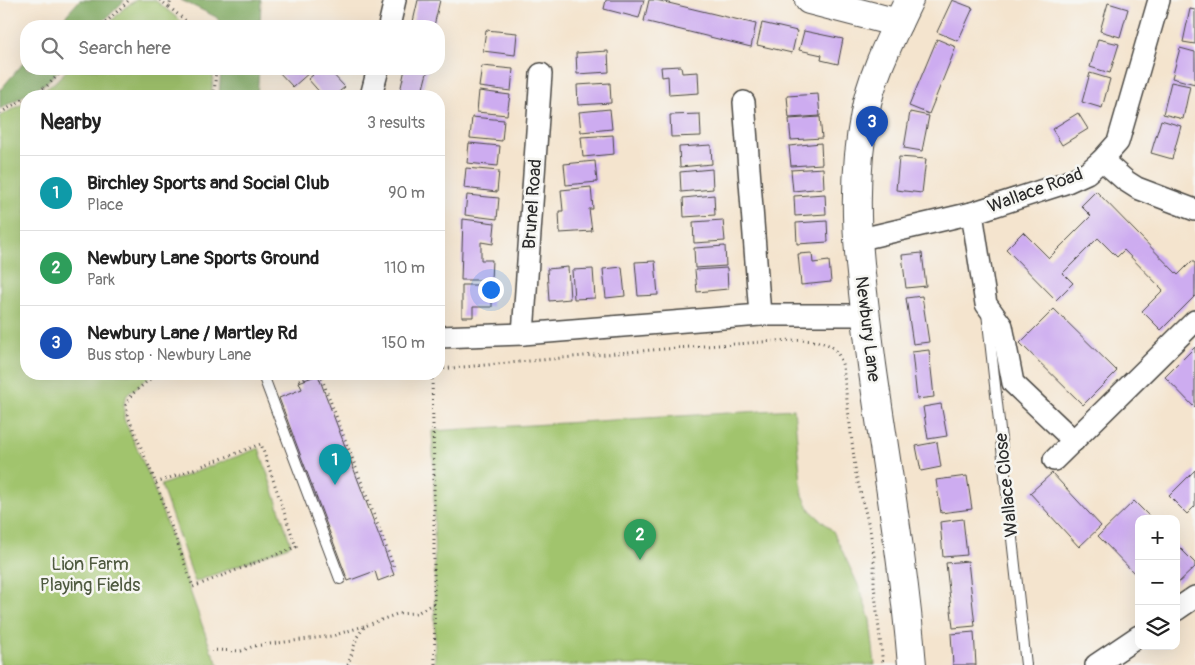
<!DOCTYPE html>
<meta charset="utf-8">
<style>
:root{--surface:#fff;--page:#f6f6f6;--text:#222;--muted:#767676;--line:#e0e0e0;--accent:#0b8043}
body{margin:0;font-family:Pangolin,sans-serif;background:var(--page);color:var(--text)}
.controls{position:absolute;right:15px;bottom:15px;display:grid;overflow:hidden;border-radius:10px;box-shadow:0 5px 20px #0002}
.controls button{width:45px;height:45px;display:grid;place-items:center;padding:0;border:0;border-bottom:1px solid var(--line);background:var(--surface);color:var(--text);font:25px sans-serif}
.you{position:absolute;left:490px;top:289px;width:18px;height:18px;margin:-12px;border:4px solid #fff;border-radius:50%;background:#1a73e8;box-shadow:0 0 0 8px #1a73e833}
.badge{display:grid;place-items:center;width:32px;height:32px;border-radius:50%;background:var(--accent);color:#fff;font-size:16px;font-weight:700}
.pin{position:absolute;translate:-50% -41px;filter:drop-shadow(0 1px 2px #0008)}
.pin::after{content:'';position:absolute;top:26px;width:18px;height:15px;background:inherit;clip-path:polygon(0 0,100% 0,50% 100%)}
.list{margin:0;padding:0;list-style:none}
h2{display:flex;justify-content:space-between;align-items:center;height:65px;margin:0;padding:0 20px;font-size:21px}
h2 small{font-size:16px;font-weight:400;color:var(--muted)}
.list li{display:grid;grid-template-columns:32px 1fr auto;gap:15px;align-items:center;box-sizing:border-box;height:75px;padding:0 20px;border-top:1px solid var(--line)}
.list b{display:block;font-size:19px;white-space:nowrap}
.list p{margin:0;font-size:16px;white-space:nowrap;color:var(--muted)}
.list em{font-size:16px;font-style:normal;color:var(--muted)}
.icon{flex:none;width:28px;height:28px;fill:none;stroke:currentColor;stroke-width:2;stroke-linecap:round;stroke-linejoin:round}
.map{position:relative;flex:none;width:1195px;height:665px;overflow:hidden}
.search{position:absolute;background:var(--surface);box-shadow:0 5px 20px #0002;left:20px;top:20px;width:425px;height:55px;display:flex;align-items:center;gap:12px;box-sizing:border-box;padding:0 18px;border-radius:20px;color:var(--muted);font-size:19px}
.panel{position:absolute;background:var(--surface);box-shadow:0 5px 20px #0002;left:20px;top:90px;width:425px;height:290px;border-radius:20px}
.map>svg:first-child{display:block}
.green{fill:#a1c46d;stroke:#66784c}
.forest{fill:#80aa60;stroke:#566a46}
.building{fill:#cdacf0}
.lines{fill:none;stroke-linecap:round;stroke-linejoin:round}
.lane-casing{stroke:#494743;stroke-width:12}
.street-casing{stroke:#494743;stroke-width:24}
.secondary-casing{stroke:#494743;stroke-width:30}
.path{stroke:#494743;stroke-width:3;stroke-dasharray:1 4;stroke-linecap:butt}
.lane{stroke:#fff;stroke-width:10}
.street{stroke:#fff;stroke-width:21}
.secondary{stroke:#fff;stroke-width:28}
.labels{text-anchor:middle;stroke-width:5;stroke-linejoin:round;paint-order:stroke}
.street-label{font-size:18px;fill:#2b2b2b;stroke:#f6f6f2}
.park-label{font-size:18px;fill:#4e593f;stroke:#f6f6f2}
</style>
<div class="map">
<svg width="1195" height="665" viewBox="0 0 1195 665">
<rect width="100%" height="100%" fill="#f6f6f2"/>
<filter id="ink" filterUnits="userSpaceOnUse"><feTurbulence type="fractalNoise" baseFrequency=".02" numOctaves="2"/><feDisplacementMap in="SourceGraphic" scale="10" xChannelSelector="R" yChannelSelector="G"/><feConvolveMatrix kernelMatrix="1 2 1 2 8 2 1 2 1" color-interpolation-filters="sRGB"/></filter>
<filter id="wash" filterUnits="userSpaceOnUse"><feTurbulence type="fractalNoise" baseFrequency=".0096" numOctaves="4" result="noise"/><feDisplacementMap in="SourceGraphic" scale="20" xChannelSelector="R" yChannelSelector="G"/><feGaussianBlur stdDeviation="1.12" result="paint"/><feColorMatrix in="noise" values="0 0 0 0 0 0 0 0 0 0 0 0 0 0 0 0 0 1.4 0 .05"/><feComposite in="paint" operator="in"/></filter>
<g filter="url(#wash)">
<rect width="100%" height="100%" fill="#f4e4ce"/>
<g class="green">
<polygon points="136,0 155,0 187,26 107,26 123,9"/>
<polygon points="68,69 214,69 211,96 34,96 54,83"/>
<polygon points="26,102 26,374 152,374 127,395 124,403 124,419 151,480 211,650 219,665 0,665 0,116"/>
<polygon points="794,409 802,493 810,510 833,531 860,589 870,620 875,665 435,665 434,472 432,431"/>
<polygon points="259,448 291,545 195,582 161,485"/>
</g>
<g class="forest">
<polygon points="80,0 125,0 99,26 56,26"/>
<polygon points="181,0 261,0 260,26 221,26 220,22 216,17"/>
<polygon points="26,60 26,69 60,69 46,83 0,109 0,90"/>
<polygon points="221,69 259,69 257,96 219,96"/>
</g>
<g id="blocks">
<g class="building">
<polygon points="418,0 440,0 434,26 412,26"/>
<polygon points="606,0 644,0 639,18 604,9"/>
<polygon points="649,0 656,0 756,24 751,47 644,21"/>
<polygon points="952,0 973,8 958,41 937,32"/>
<polygon points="1108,3 1128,9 1120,37 1100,31"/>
<polygon points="1190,9 1195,10 1195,44 1183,42"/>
<polygon points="762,23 797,31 792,53 757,45"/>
<polygon points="486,30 517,33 515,55 483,51"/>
<polygon points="804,31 843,39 838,64 821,60 822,55 799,50"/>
<polygon points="937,39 956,47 929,114 909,106"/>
<polygon points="1098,39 1119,44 1110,73 1090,67"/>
<polygon points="1180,48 1195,52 1195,84 1172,78"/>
<polygon points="608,51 609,72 577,74 576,53"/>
<polygon points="482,66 513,69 511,91 479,87"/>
<polygon points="681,66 682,73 698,72 699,93 669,95 668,76 662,77 661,67"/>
<polygon points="279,69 328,69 345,87 334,96 323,96 308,79 313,75 310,72 293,87 277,70"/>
<polygon points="405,69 428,69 421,96 399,96"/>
<polygon points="1090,73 1110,79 1102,108 1082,102"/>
<polygon points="1171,82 1190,86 1183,119 1163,114"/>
<polygon points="610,83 611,103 578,105 577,85"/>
<polygon points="479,91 510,95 507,115 477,112"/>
<polygon points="818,94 820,116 789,118 787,96"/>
<polygon points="610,109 612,129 581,132 579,112"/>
<polygon points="910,112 929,116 922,151 904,148"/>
<polygon points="1078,113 1088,129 1062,145 1052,129"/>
<polygon points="700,114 701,136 671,137 670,115"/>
<polygon points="472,117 504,120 502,141 470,138"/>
<polygon points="820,117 822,138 791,140 789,119"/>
<polygon points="1161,120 1181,126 1172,159 1151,153"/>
<polygon points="613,135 614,154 583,157 581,137"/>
<polygon points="469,143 500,146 498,166 467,163"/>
<polygon points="821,143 822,164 791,166 789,146"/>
<polygon points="711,145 712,164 680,167 679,147"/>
<polygon points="899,157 926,159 922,193 896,190"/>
<polygon points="595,161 597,182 566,185 564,164"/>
<polygon points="466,168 499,171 497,192 464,188"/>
<polygon points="823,168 824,188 793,191 791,170"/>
<polygon points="712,169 713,189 681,192 680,172"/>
<polygon points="591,187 593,209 589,209 592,231 560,233 559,211 563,211 561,190"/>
<polygon points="1096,191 1178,275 1192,261 1195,263 1195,296 1161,330 1142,311 1163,290 1124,250 1117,257 1098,238 1063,273 1073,283 1056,300 1006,249 1023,232 1049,258 1091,216 1081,206"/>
<polygon points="825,194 826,214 795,216 794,196"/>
<polygon points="467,195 499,198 497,219 465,215"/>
<polygon points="714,195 715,215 684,217 683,198"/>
<polygon points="463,219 495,223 493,244 481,242 481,260 492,260 491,280 461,280"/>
<polygon points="723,220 725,241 694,243 693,222"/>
<polygon points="827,221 828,242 797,244 796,223"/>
<polygon points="725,246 726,266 695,268 694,248"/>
<polygon points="812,253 813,263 829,261 831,282 801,285 798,254"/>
<polygon points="922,253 926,286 906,288 902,255"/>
<polygon points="655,261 658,295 638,296 635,262"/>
<polygon points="568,267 570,299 549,301 547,269"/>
<polygon points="622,267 625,296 606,298 603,269"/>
<polygon points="727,268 728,289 697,292 695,270"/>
<polygon points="593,269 595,298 574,299 572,270"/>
<polygon points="462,285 492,285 492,307 473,307 473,317 462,317"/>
<polygon points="922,296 929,342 913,344 906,298"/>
<polygon points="1054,309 1117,371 1083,405 1020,343"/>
<polygon points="1195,347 1195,408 1165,377"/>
<polygon points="929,350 934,397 917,399 912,352"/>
<polygon points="318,375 394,575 378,581 375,571 348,581 279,398 302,389 299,382"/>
<polygon points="941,404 947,436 928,439 923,407"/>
<polygon points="937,442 941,467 921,471 916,446"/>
<polygon points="1195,470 1195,506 1187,514 1169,496"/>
<polygon points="1052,473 1101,526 1079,547 1030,493"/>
<polygon points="967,476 972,509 941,513 936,480"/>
<polygon points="1134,501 1152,519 1139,519 1139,578 1098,536"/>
<polygon points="963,519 967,555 943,557 940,522"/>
<polygon points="1176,544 1195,563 1195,567 1176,585"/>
<polygon points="968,561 975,626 953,628 946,563"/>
<polygon points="974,632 976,665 953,665 951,634"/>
</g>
</g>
</g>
<g filter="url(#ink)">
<use href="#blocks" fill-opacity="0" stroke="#494743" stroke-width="1"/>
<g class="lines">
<g class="lane-casing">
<g id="lane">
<polyline points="987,313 1026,665"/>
<polyline points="267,374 263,375 340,579"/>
</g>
</g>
<g class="street-casing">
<g id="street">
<polyline points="389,26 395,0"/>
<polyline points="371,96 378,69"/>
<polyline points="744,102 760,315"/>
<polyline points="1102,160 1126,181 1137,188 1195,210"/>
<polyline points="972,213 986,304 1002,326 1013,383 1074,441"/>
<polyline points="857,240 972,213 1065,183 1087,173 1102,160 1118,142 1159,0"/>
<polyline points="523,334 541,74"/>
<polyline points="439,337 523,334 760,315 866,315"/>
<polyline points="1054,460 1195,321"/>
<polyline points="1176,610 1195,597"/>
<polyline points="1096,665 1139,636"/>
</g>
</g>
<g class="secondary-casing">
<g id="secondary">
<polyline points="809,0 898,23"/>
<path d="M 909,0 C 893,34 871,76 865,113 C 848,200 861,278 872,365 C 886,465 904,564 912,665"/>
</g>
</g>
<g class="path">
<polyline points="160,0 169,7 171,0"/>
<polyline points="169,7 192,26"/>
<polyline points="102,26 129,0"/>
<polyline points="30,96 47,86 64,69"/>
<polyline points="214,96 216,69"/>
<polyline points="0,113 26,98"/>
<path d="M 439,369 C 537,361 636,350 735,344 C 757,343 807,336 826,344 C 837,348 840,357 843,367 L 856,475 L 870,530 L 874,556 L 874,585 L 883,665"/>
<polyline points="320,374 395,570"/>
<polyline points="299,380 316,374"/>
<polyline points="156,483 261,444 296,547 193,587 156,483 129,419 126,405 131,395 156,374"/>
<polyline points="434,603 435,665"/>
<polyline points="211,650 241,651 254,646 332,636 364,626"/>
<polyline points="348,665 357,637 365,626 397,614 417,613 434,603 434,472 432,378 430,374"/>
</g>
<use href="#lane" class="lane"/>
<use href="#street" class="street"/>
<use href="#secondary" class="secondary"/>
</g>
</g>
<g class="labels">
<g class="street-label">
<text transform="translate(1035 190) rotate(-20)" y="6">Wallace Road</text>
<text transform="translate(532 204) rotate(-86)" y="6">Brunel Road</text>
<text transform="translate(868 329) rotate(83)" y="6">Newbury Lane</text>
<text transform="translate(1006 485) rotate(-96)" y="6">Wallace Close</text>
</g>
<g class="park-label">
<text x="90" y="570">Lion Farm<tspan x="90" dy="21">Playing Fields</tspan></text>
</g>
</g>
</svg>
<div class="controls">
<button>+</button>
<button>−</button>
<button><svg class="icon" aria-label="layers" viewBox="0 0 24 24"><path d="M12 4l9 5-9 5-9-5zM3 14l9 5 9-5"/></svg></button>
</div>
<div class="you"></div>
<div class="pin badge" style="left:335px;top:485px;background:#0f9aa8">1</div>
<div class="pin badge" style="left:640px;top:560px;background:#2e9e5b">2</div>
<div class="pin badge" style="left:872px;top:147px;background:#1a4fb4">3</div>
<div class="search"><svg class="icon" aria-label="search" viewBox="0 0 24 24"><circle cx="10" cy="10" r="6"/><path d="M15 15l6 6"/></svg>Search here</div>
<section class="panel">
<h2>Nearby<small>3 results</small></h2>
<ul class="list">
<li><span class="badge" style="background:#0f9aa8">1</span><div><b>Birchley Sports and Social Club</b><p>Place</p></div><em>90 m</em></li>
<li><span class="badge" style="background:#2e9e5b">2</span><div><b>Newbury Lane Sports Ground</b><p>Park</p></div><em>110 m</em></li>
<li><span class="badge" style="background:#1a4fb4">3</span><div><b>Newbury Lane / Martley Rd</b><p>Bus stop · Newbury Lane</p></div><em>150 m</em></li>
</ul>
</section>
</div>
